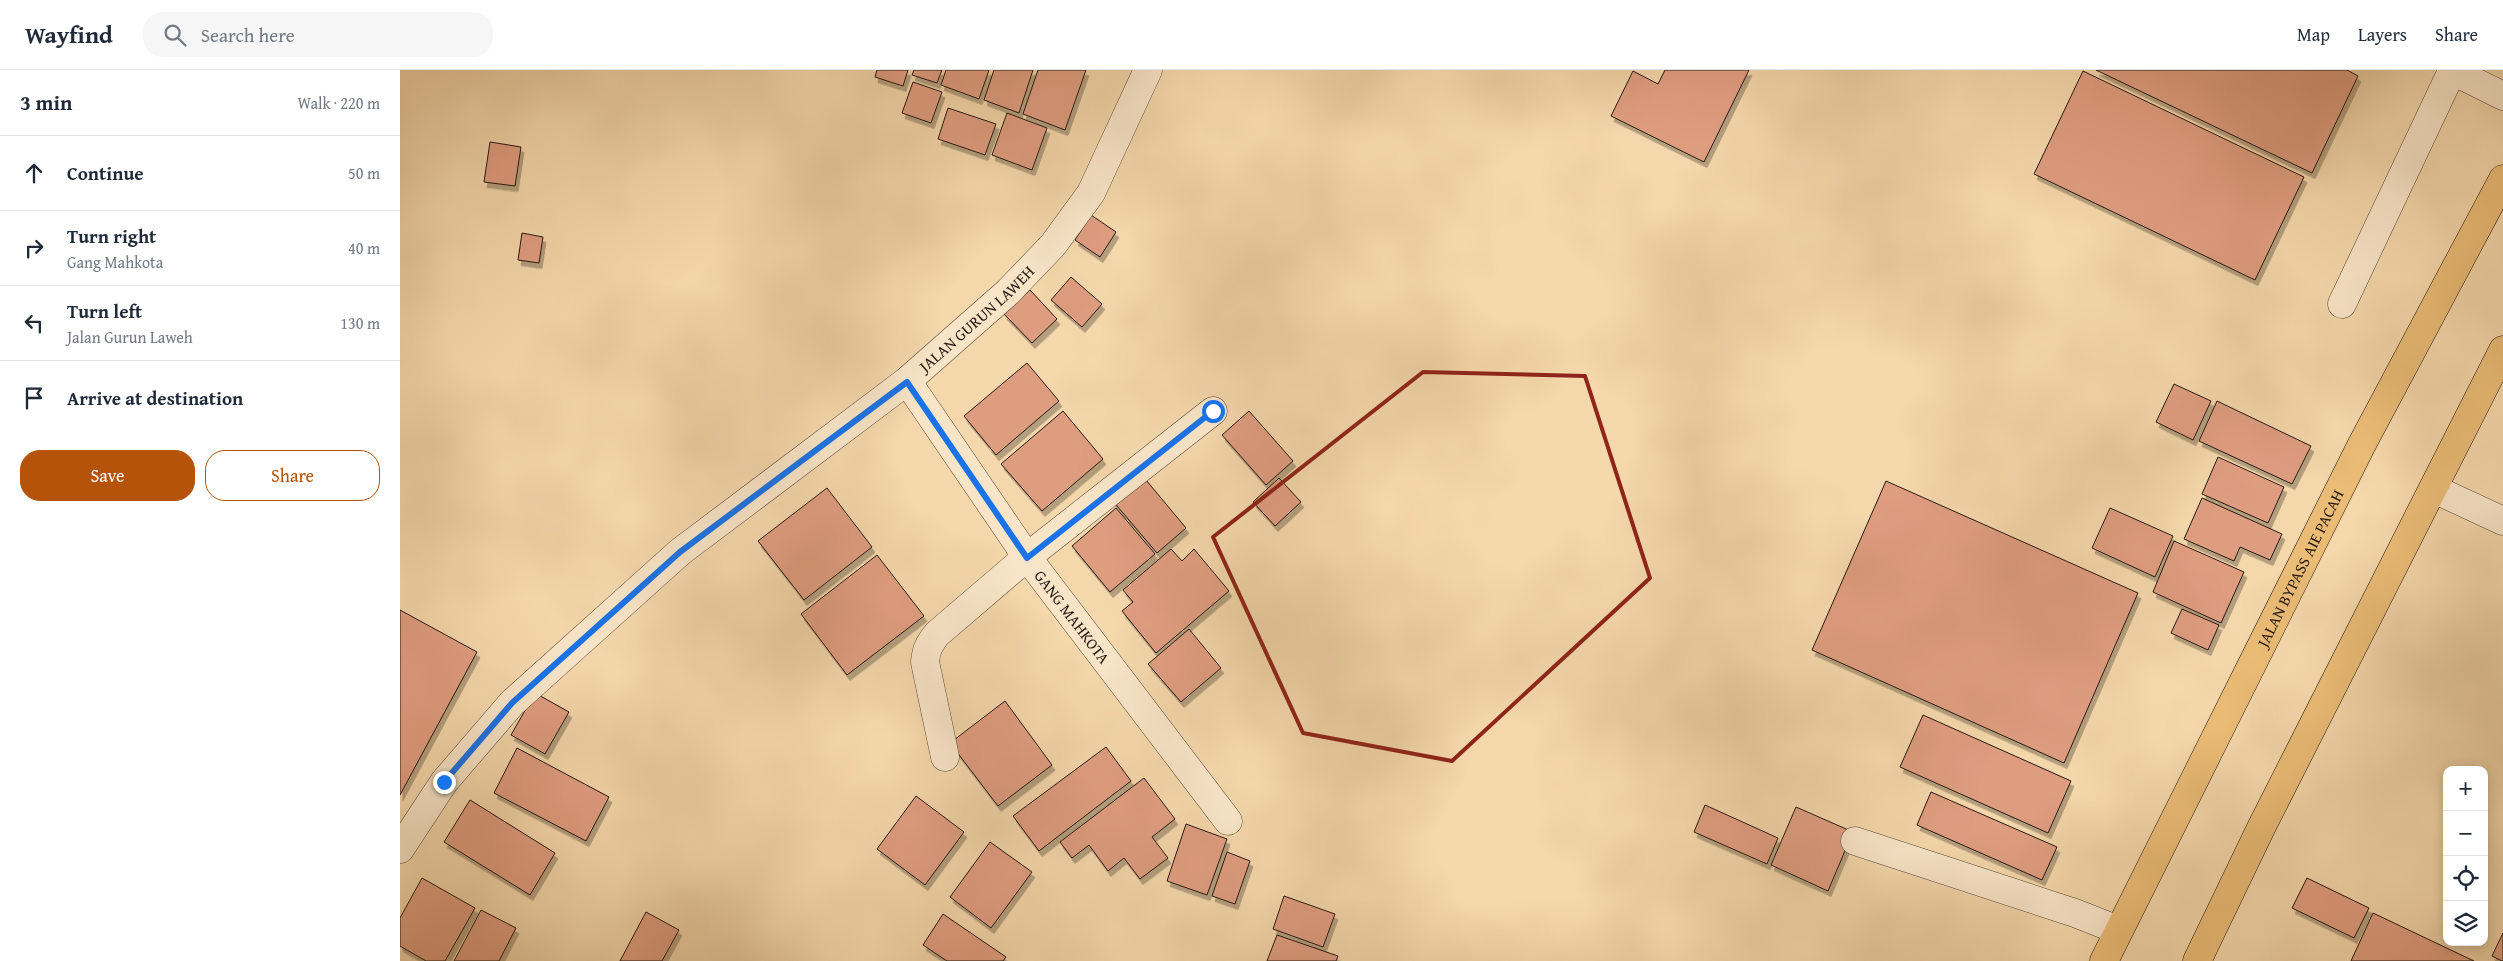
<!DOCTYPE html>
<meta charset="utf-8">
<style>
:root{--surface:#fff;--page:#f6f6f7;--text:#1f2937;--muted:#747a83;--line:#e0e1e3;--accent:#b45309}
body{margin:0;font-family:"Gentium Book Plus",serif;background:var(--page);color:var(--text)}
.controls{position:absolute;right:15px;bottom:15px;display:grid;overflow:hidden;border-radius:10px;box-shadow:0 2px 12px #0003}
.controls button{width:45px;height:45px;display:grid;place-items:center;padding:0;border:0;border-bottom:1px solid var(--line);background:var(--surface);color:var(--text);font:25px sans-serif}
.stop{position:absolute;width:15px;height:15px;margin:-11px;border:4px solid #1a73e8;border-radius:50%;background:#fff}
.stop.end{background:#1a73e8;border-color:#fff;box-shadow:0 1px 5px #0008}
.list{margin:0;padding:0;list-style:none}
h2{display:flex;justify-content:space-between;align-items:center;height:65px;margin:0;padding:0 20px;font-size:21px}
h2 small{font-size:16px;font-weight:400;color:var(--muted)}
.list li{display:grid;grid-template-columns:32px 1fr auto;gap:15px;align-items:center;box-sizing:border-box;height:75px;padding:0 20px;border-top:1px solid var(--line)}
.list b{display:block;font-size:19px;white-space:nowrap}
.list p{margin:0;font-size:16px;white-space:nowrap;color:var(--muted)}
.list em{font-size:16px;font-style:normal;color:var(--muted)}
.actions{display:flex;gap:10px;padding:15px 20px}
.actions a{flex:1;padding:11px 0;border:1px solid var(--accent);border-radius:20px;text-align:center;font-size:18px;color:var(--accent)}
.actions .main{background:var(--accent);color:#fff}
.icon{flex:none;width:28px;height:28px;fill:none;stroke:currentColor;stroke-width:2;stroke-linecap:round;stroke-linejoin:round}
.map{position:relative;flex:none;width:2103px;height:891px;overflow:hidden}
header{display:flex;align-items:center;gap:30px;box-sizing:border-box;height:70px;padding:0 25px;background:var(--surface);border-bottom:1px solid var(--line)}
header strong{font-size:24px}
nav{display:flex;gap:28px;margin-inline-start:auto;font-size:18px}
.search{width:350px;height:45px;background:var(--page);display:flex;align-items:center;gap:12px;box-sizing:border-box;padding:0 18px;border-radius:20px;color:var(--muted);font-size:19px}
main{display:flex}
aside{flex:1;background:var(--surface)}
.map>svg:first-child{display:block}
.building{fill:#df9d80;stroke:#251812;filter:url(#shadow)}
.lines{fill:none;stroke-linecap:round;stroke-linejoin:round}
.minor-casing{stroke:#594838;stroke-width:29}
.highway-casing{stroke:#251812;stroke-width:29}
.minor{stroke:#f8e5c8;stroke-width:28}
.highway{stroke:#eabc76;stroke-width:28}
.route{stroke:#1a73e8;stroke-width:6}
.marked{fill:none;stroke:#8f2418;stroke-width:4;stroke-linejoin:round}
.labels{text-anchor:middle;stroke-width:4.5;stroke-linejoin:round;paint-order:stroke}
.street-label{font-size:16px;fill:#251812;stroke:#f8e5c8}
</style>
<header>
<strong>Wayfind</strong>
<div class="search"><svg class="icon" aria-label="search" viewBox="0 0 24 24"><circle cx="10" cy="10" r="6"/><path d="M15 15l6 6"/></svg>Search here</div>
<nav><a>Map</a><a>Layers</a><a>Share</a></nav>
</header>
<main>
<aside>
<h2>3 min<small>Walk · 220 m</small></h2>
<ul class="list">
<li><svg class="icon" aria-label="ahead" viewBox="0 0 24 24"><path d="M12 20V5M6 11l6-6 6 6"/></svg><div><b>Continue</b></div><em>50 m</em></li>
<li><svg class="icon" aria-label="right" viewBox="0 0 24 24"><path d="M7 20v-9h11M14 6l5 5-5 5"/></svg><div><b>Turn right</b><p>Gang Mahkota</p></div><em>40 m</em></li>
<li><svg class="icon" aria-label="left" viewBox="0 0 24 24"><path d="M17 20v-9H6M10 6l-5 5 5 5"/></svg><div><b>Turn left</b><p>Jalan Gurun Laweh</p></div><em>130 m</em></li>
<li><svg class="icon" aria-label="arrive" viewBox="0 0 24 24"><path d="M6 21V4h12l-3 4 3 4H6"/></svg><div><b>Arrive at destination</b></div></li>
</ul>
<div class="actions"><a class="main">Save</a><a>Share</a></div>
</aside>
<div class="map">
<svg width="2103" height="891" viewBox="0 0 2103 891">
<defs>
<filter id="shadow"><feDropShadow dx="3" dy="5.5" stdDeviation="0" flood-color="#0004"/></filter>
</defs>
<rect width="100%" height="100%" fill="#f4d7ab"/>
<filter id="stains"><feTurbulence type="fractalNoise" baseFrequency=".004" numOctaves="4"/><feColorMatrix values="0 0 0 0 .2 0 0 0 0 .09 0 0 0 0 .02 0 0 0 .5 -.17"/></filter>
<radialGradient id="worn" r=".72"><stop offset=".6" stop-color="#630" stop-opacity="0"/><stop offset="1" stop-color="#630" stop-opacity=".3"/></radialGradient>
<g class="building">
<polygon points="477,0 508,0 503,16 475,7"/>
<polygon points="514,0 542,0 537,13 512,5"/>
<polygon points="546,0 589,0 579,29 541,15"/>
<polygon points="594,0 633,0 619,43 584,30"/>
<polygon points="638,0 686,0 665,60 623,44"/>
<polygon points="1265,0 1349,0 1304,92 1211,46 1233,1 1258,14"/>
<polygon points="1696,0 1947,0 1958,6 1912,103"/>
<polygon points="1683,1 1904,107 1855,210 1634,104"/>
<polygon points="513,12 542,22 531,53 502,43"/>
<polygon points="548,38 596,54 585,85 538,69"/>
<polygon points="607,43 647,58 632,100 592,85"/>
<polygon points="90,72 121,77 115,116 84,112"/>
<polygon points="691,145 716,162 700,187 675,170"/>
<polygon points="122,163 143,167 139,193 118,190"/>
<polygon points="671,207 702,234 682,257 651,230"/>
<polygon points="630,220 657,249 632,273 604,244"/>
<polygon points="627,293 659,331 596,385 564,346"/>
<polygon points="1774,314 1811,331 1793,370 1756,352"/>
<polygon points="1817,331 1911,376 1892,414 1799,371"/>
<polygon points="663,341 703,389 642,441 601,394"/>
<polygon points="849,341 893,391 866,415 822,365"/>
<polygon points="1818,387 1884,417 1868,453 1802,424"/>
<polygon points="741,404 786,458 757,483 712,430"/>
<polygon points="879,408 901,432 875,456 853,432"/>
<polygon points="1486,411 1738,523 1664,693 1412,580"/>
<polygon points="427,418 472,477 404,530 358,471"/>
<polygon points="1802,428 1882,464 1870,490 1840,477 1834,491 1784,469"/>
<polygon points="716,438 755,484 710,522 672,476"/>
<polygon points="1710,438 1773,466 1755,507 1692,478"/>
<polygon points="1774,471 1844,502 1821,553 1753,522"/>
<polygon points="771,479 782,491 794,479 829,521 756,583 722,541 733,532 723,520"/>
<polygon points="477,485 524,546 447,605 401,544"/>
<polygon points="1782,539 1819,555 1808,580 1771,563"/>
<polygon points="0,540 77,582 0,725"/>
<polygon points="789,559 821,598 781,632 748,594"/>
<polygon points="135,623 169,642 145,684 111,665"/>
<polygon points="605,631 652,695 598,736 550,673"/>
<polygon points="1523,645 1671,711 1648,763 1500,697"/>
<polygon points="706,677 731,711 639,781 613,746"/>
<polygon points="117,678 209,727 186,771 94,723"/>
<polygon points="744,708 775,749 752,767 768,788 740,809 724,788 708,801 689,775 672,788 660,772"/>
<polygon points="1531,722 1657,777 1642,810 1517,755"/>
<polygon points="516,726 564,762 525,815 477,779"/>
<polygon points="70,730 155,783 130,825 44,772"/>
<polygon points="1305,735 1378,768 1367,794 1294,762"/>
<polygon points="1396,737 1453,762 1428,821 1371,795"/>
<polygon points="786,754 827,769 807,825 767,811"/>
<polygon points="590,772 632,802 591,858 550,827"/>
<polygon points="827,782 850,791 835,834 812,826"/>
<polygon points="22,808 75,838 45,891 26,891 0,876 0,848"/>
<polygon points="1907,808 1969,838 1954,868 1892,838"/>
<polygon points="884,826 935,844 923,877 873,859"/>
<polygon points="81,840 116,858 99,891 54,891"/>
<polygon points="246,842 279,860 262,891 220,891"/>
<polygon points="1973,843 2074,891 1951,891"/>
<polygon points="543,844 606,887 603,891 547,891 523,875"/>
<polygon points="2103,863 2103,891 2102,891 2092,886"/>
<polygon points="877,865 938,886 936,891 867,891"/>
</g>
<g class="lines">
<g class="minor-casing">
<g id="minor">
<polyline points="2051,0 2103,26"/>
<polyline points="1942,234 2052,1"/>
<path id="s1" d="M 507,311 L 627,487 L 828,751"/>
<polyline points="2034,419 2103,451"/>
<path d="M 545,687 L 525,592 C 526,580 529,574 537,564 L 627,487 L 813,341"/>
<polyline points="1455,771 1675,843 1718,860"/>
<path id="s2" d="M 0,779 L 44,712 L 112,633 L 280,482 L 507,311 L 608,222 L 653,175 L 691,123 L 748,0"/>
</g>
</g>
<g class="highway-casing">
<g id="highway">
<path id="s3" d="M 1704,891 L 1961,376 L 2103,109"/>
<polyline points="1797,891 1861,758 2103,280"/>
</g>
</g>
<use href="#minor" class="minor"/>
<use href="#highway" class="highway"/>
</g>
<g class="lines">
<polyline class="route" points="44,712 112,633 280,482 507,312 627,488 813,341"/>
</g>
<path class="marked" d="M 1023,302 L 1185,306 L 1250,508 L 1052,691 L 903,663 L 813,467 Z"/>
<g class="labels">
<g class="street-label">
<text dy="6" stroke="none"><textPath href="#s2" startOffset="788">JALAN GURUN LAWEH</textPath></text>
<text dy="6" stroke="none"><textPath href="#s3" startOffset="439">JALAN BYPASS AIE PACAH</textPath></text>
<text dy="6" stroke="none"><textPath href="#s1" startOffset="288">GANG MAHKOTA</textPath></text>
</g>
</g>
<rect width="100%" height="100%" filter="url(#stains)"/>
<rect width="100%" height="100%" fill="url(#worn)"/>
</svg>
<div class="controls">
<button>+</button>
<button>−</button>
<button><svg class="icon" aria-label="locate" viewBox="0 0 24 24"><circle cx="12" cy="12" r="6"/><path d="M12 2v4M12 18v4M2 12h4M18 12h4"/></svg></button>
<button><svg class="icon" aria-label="layers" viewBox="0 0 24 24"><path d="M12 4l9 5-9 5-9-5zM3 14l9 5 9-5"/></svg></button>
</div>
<div class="stop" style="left:813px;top:341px"></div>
<div class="stop end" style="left:44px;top:712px"></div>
</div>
</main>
